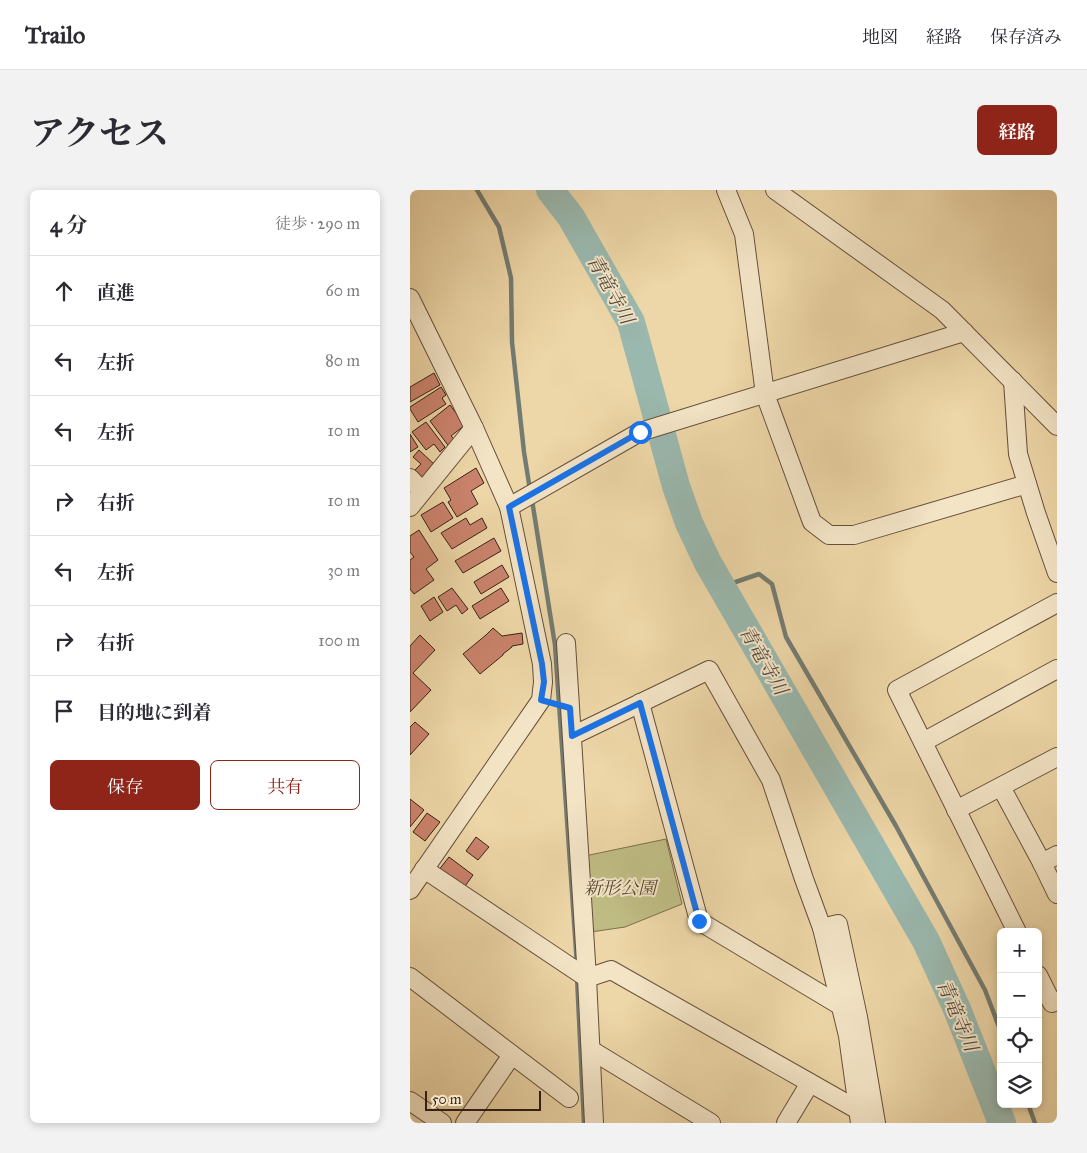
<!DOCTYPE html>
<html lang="ja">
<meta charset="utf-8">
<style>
:root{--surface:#fff;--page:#f2f2f3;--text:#2b2b33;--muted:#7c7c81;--line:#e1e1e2;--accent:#8f2418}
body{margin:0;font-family:"IM FELL Great Primer","Noto Serif JP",serif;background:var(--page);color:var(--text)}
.controls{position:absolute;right:15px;bottom:15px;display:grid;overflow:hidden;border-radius:8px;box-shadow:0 2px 8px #0003}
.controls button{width:45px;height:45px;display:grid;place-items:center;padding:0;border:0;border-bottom:1px solid var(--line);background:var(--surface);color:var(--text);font:25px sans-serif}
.scale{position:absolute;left:15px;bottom:12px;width:116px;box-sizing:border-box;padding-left:5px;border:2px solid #382218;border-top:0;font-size:14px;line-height:18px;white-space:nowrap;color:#382218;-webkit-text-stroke:4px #f3e4c6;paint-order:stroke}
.stop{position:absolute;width:15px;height:15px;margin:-11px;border:4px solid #1a73e8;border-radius:50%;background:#fff}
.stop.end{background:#1a73e8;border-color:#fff;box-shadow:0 1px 5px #0008}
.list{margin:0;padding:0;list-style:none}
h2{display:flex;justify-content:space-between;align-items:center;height:65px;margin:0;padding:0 20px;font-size:21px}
h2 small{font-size:16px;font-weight:400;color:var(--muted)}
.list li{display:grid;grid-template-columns:32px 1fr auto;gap:15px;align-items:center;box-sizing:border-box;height:70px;padding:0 20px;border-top:1px solid var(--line)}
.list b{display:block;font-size:19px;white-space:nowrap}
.list em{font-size:16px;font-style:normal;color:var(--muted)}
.actions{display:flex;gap:10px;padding:15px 20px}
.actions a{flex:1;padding:11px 0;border:1px solid var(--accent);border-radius:8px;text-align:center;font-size:18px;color:var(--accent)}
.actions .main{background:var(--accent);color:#fff}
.icon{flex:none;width:28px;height:28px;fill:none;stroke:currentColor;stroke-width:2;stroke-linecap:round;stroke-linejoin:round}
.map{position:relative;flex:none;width:647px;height:933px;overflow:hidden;border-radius:8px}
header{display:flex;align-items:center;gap:30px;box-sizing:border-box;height:70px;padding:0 25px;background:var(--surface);border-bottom:1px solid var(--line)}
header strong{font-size:24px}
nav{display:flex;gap:28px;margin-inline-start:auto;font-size:18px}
.intro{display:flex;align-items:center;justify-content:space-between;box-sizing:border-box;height:120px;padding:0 30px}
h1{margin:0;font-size:35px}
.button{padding:12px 22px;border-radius:8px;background:var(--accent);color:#fff;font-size:18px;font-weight:700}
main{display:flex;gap:30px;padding:0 30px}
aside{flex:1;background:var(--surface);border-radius:8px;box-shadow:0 2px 8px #0003}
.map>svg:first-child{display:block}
.green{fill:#bfbc83;stroke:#7c6f4e}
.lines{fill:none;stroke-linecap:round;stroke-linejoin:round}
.stream{stroke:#737c72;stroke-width:4.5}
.river{stroke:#9ab8ae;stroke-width:28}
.building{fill:#cb836d;stroke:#382218}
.street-casing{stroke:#654f3c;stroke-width:20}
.street{stroke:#f3e4c6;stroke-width:18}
.route{stroke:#1a73e8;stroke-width:6}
.labels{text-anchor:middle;stroke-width:4;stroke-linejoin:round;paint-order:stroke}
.park-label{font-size:18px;font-style:italic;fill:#5a4833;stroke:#f3e4c6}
.water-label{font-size:19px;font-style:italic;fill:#50483e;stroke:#f3e4c6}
</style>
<header>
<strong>Trailo</strong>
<nav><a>地図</a><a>経路</a><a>保存済み</a></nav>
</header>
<div class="intro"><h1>アクセス</h1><a class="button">経路</a></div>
<main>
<aside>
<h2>4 分<small>徒歩 · 290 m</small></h2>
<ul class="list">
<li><svg class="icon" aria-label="ahead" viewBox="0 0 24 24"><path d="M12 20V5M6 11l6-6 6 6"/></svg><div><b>直進</b></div><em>60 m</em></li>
<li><svg class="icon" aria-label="left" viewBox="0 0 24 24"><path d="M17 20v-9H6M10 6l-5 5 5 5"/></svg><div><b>左折</b></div><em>80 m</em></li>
<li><svg class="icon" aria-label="left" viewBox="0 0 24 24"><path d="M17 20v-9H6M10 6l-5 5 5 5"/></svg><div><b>左折</b></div><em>10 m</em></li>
<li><svg class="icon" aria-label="right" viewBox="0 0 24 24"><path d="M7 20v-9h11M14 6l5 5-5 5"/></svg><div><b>右折</b></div><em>10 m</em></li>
<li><svg class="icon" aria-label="left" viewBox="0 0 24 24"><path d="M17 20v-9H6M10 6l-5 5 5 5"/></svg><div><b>左折</b></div><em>30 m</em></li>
<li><svg class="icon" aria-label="right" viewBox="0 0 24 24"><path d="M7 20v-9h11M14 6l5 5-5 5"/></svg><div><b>右折</b></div><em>100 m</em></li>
<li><svg class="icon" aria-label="arrive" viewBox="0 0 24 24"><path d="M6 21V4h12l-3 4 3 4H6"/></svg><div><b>目的地に到着</b></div></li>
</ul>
<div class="actions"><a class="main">保存</a><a>共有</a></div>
</aside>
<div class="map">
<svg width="647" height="933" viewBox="0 0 647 933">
<rect width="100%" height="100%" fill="#edd6a7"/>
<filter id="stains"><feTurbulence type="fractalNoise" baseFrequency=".004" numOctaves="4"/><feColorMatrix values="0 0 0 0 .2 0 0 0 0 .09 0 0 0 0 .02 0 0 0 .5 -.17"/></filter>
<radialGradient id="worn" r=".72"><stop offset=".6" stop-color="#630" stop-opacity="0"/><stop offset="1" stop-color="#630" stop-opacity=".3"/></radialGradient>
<polygon class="green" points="256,649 272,714 215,737 174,743 170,667"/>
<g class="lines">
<g class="stream">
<polyline points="67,0 89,37 101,88 102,152 114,262 120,300"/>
<polyline points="122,310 145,455 167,775"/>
<polyline points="311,397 349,384 362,394 376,447 486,636 575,800 591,842"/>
<polyline points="167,787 174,933"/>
<polyline points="618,914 625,933"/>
</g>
<polyline class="river" points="140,0 161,27 221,132 266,296 279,333 298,373 516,751 547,819 592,933"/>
</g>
<g class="building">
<polygon points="24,183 30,195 0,212 0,197"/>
<polygon points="31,197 36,205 32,208 36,214 8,232 0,219 0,217"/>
<polygon points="40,215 55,235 41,246 47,252 40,258 20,231"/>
<polygon points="16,232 35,257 30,262 24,254 16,260 2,242"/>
<polygon points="0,244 8,257 0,262"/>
<polygon points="9,260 26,276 9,293 0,285 11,274 3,267"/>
<polygon points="66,278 74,293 61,301 68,314 47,327 38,312 41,310 34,298"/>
<polygon points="33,312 43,328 21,342 11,325"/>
<polygon points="56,328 60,335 72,328 77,338 42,359 31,343"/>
<polygon points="9,340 28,370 16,379 24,390 4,404 0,399 0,370 4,367 0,362 0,346"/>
<polygon points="84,348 91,361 53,383 45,371"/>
<polygon points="92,375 99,387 71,404 64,392"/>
<polygon points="42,398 58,419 52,424 46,415 37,421 28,407"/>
<polygon points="91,398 99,411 70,429 62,416"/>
<polygon points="24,407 33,422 20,431 11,416"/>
<polygon points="83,438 92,446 112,443 113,454 102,456 102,457 93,464 93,465 70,484 53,464 76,445"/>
<polygon points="10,445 25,460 3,483 21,500 0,522 0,456"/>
<polygon points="5,532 19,544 0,565 0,537"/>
<polygon points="0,609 14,620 0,637"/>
<polygon points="17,623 30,632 15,651 3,642"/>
<polygon points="66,647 79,657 68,670 56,661"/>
<polygon points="39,667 63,685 53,699 28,681"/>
</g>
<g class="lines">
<g class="street-casing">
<g id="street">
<polyline points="316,0 334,44 355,204 402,332 419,345 444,345 617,294"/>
<polyline points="365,0 532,120 647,236"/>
<polyline points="0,108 64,238 99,317 132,474 133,492 131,510 0,700"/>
<polyline points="603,191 608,264 626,323 647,383"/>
<polyline points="0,288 12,301"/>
<polyline points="0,317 64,238"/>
<polyline points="99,317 230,242 554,142"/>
<polyline points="156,453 177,788 184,933"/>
<polyline points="230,513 289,731 431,816"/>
<polyline points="162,546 299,480 361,590 394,689 412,738 438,846 450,933"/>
<polyline points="513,552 647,479"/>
<polyline points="591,597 632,673"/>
<polyline points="546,620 647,567"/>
<polyline points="647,665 632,673 647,704"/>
<polyline points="14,679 177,788 201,780 448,920"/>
<polyline points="412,738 428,734 448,827 466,933"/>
<polyline points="607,742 487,500 647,413"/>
<polyline points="628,785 642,813 647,811"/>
<polyline points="0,787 159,908"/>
<polyline points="181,860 301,933"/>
<polyline points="0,911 32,933"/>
<polyline points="55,933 102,865"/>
<polyline points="376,933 400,893"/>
</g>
</g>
<use href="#street" class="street"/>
</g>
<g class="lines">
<polyline class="route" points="230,242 99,317 132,474 134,492 131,510 160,518 162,546 230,513 289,731"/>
</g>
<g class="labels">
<g class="park-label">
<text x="210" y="704">新形公園</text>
</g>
<g class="water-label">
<text transform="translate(201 99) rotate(61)" y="7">青竜寺川</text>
<text transform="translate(354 470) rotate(60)" y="7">青竜寺川</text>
<text transform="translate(548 825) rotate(67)" y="7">青竜寺川</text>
</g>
</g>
<rect width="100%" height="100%" filter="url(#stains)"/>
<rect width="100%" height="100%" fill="url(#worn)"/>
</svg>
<div class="controls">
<button>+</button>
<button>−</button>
<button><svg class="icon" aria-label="locate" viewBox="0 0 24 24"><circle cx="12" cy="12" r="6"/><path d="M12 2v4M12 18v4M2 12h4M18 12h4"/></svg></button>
<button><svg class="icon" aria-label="layers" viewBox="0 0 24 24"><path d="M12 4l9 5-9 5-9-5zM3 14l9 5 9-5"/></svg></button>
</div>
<div class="scale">50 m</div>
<div class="stop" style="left:230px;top:242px"></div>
<div class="stop end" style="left:289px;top:731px"></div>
</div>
</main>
